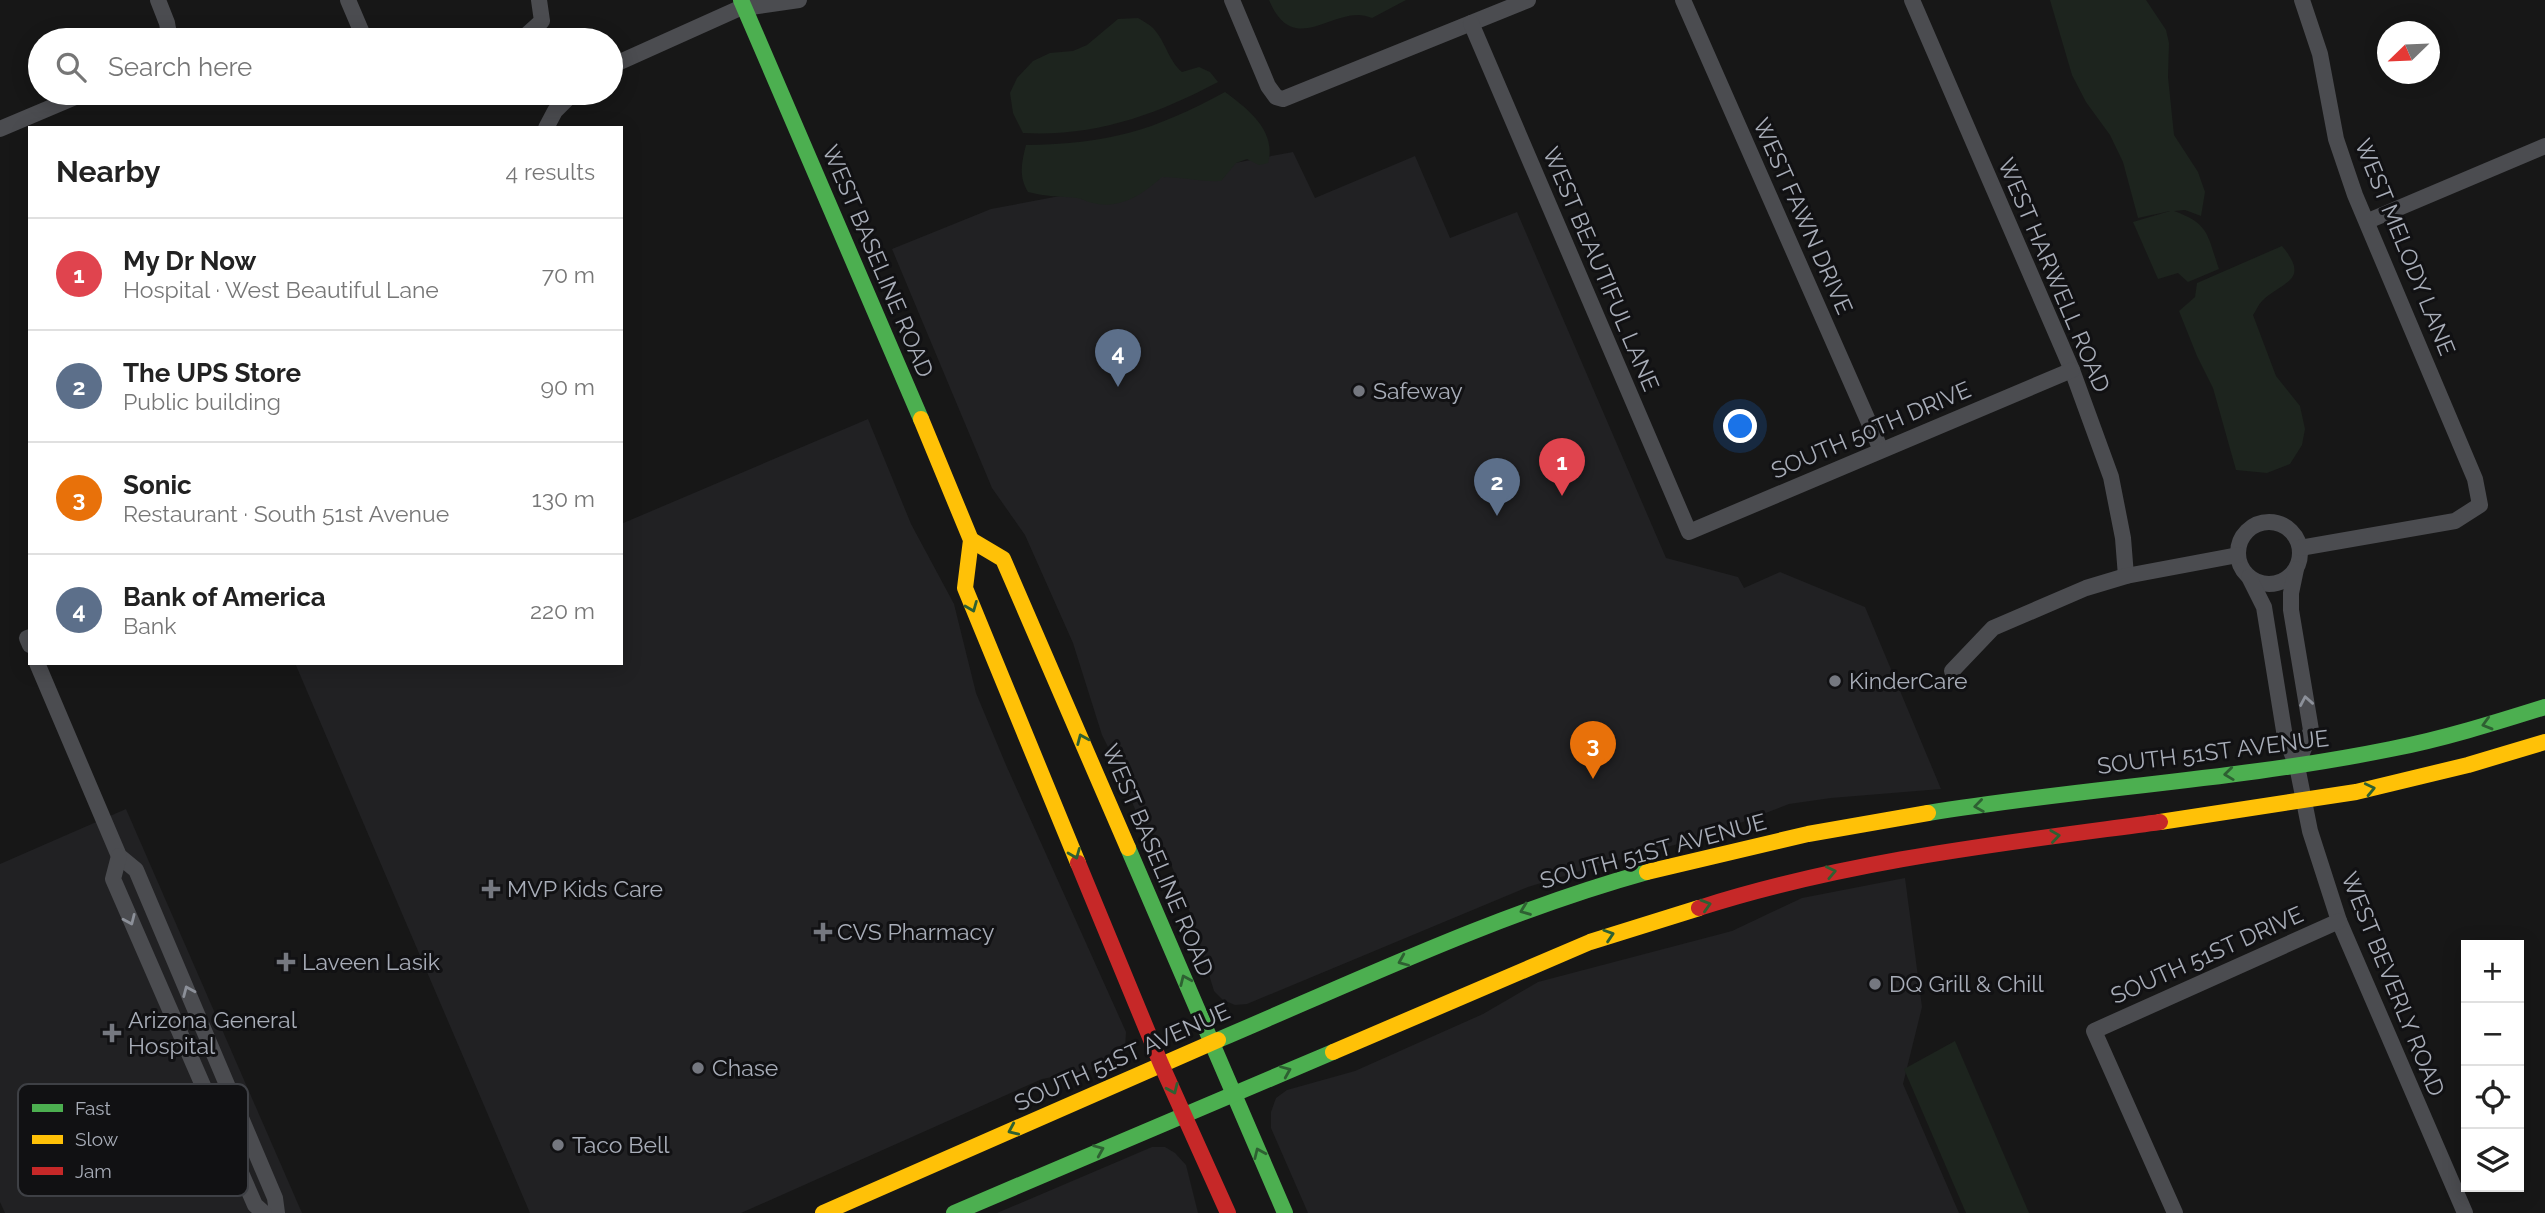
<!DOCTYPE html>
<meta charset="utf-8">
<style>
:root{--surface:#fff;--page:#f6f6f6;--text:#222;--muted:#767676;--line:#e0e0e0;--accent:#b45309}
body{margin:0;font-family:Raleway,sans-serif;background:var(--page);color:var(--text)}
.controls{position:absolute;right:21px;bottom:21px;display:grid;overflow:hidden;border-radius:0px;box-shadow:0 4px 18px #0003}
.controls button{width:63px;height:63px;display:grid;place-items:center;padding:0;border:0;border-bottom:2px solid var(--line);background:var(--surface);color:var(--text);font:35px sans-serif}
.compass{position:absolute;left:2377px;top:21px;width:63px;height:63px;border-radius:50%;background:var(--surface);box-shadow:0 4px 18px #0003;rotate:247deg}
.you{position:absolute;left:1741px;top:427px;width:24px;height:24px;margin:-18px;border:5px solid #fff;border-radius:50%;background:#1a73e8;box-shadow:0 0 0 10px #1a73e833}
.badge{display:grid;place-items:center;width:46px;height:46px;border-radius:50%;background:var(--accent);color:#fff;font-size:23px;font-weight:700}
.pin{position:absolute;translate:-50% -58px;filter:drop-shadow(0 2px 4px #0008)}
.pin::after{content:'';position:absolute;top:37px;width:24px;height:21px;background:inherit;clip-path:polygon(0 0,100% 0,50% 100%)}
.list{margin:0;padding:0;list-style:none}
h2{display:flex;justify-content:space-between;align-items:center;height:91px;margin:0;padding:0 28px;font-size:30px}
h2 small{font-size:23px;font-weight:400;color:var(--muted)}
.list li{display:grid;grid-template-columns:46px 1fr auto;gap:21px;align-items:center;box-sizing:border-box;height:112px;padding:0 28px;border-top:2px solid var(--line)}
.list b{display:block;font-size:26px;white-space:nowrap}
.list p{margin:0;font-size:23px;white-space:nowrap;color:var(--muted)}
.list em{font-size:23px;font-style:normal;color:var(--muted)}
.icon{flex:none;width:38px;height:38px;fill:none;stroke:currentColor;stroke-width:2;stroke-linecap:round;stroke-linejoin:round}
.map{position:relative;flex:none;width:2545px;height:1213px;overflow:hidden}
.search{position:absolute;background:var(--surface);box-shadow:0 4px 18px #0003;left:28px;top:28px;width:595px;height:77px;display:flex;align-items:center;gap:18px;box-sizing:border-box;padding:0 24px;border-radius:38px;color:var(--muted);font-size:26px}
.panel{position:absolute;background:var(--surface);box-shadow:0 4px 18px #0003;left:28px;top:126px;width:595px;height:539px;border-radius:0px}
.map>svg:first-child{display:block}
.built{fill:#212123}
.green{fill:#1d241e}
.lines{fill:none;stroke-linecap:round;stroke-linejoin:round}
.street{stroke:#4b4c50;stroke-width:16}
.fast{stroke:#4caf50;stroke-width:16}
.slow{stroke:#ffc107;stroke-width:16}
.jam{stroke:#c62828;stroke-width:16}
.oneway{stroke:#2e6032}
.oneway2{stroke:#8c9099}
.poi-dot{fill:#757880;stroke:#111113;stroke-width:2.5}
.labels{text-anchor:middle;stroke-width:6;stroke-linejoin:round;paint-order:stroke}
.street-label{font-size:23px;fill:#a8adb8;stroke:#111113}
.poi-label{font-size:23px;fill:#a8adb8;stroke:#111113;text-anchor:start}
.key{fill:#111113;stroke:#3e4045;stroke-width:2}
.key-label{font-size:19px;fill:#a8adb8}
</style>
<div class="map">
<svg width="2545" height="1213" viewBox="0 0 2545 1213">
<rect width="100%" height="100%" fill="#171717"/>
<g class="built">
<polygon points="1293,152 1315,198 1415,156 1450,238 1517,212 1666,558 1738,577 1744,588 1780,572 1865,607 1941,789 1831,798 1789,804 1704,837 1600,865 1528,887 1247,1004 1235,1005 1223,1000 1214,991 1192,918 1171,864 1147,838 1115,761 1102,735 1073,643 1025,535 992,488 892,249 991,209"/>
<polygon points="868,419 911,524 954,604 976,693 1006,765 1126,1032 1125,1049 1117,1061 1110,1066 1042,1079 741,1213 530,1213 295,663 621,663 621,524"/>
<polygon points="126,809 302,1213 5,1213 0,1202 0,864"/>
<polygon points="1905,878 1922,1007 1903,1084 1959,1213 1308,1213 1271,1128 1271,1112 1276,1098 1287,1090 1355,1071 1483,1014 1538,982 1732,931 1802,898"/>
<polygon points="1152,1147 1165,1147 1175,1153 1186,1165 1198,1213 997,1213"/>
</g>
<g class="green">
<path d="M 1269,0 L 1406,0 L 1372,18 C 1336,1 1295,62 1269,0 Z"/>
<path d="M 2050,0 L 2146,0 L 2166,30 L 2169,43 L 2168,77 L 2174,135 L 2198,172 L 2205,192 L 2201,216 L 2185,210 L 2174,211 C 2210,224 2207,235 2219,269 L 2188,282 L 2178,273 L 2158,279 L 2133,222 L 2170,211 L 2138,218 L 2123,162 L 2110,135 L 2086,102 L 2072,75 Z"/>
<path d="M 1138,18 C 1143,21 1149,24 1153,28 C 1166,42 1168,60 1182,72 L 1199,67 L 1210,72 L 1218,82 C 1156,115 1094,137 1023,133 L 1013,113 L 1010,93 L 1017,78 L 1033,61 L 1050,53 L 1073,51 L 1087,45 L 1118,19 Z"/>
<path d="M 1225,92 C 1248,109 1277,131 1268,163 L 1259,165 L 1247,159 L 1236,163 L 1221,181 C 1201,182 1182,177 1162,177 C 1143,194 1120,210 1093,203 C 1087,202 1083,199 1077,198 C 1059,196 1046,197 1028,192 C 1018,176 1022,161 1026,145 C 1108,144 1153,131 1225,92 Z"/>
<path d="M 2282,246 C 2311,281 2283,281 2262,301 C 2258,305 2256,311 2253,315 L 2276,376 L 2300,406 L 2305,429 L 2302,445 L 2290,464 L 2267,473 L 2236,470 L 2213,388 L 2197,356 L 2179,311 L 2195,297 L 2197,283 Z"/>
<polygon points="1955,1041 2029,1213 1966,1213 1904,1069"/>
</g>
<g class="lines">
<g class="street">
<polyline points="158,0 167,23 170,40"/>
<polyline points="348,0 365,40"/>
<polyline points="1232,0 1268,86 1276,97 1283,99 1528,0"/>
<polyline points="1683,0 1881,450"/>
<polyline points="1912,0 2072,370 2111,477 2123,538 2126,576"/>
<polyline points="744,8 799,0"/>
<polyline points="1471,23 1689,532 2072,370"/>
<polyline points="521,40 542,21 539,0"/>
<polyline points="611,66 749,4"/>
<polyline points="546,128 555,111 573,93"/>
<polyline points="0,129 85,93"/>
<polyline points="2368,221 2545,146"/>
<circle cx="2269" cy="553" r="31"/>
<polyline points="2300,548 2455,521 2480,505 2475,479 2355,195 2336,139 2320,54 2302,0"/>
<polyline points="2296,569 2291,593 2291,610 2311,730 2297,766"/>
<polyline points="2249,577 2264,607 2285,737 2297,766 2310,831 2339,921 2465,1213"/>
<polyline points="30,637 27,638 30,645"/>
<polyline points="37,663 119,856 136,870 275,1198 277,1213"/>
<polyline points="1952,671 1993,628 2086,588 2126,576 2238,555"/>
<polyline points="119,856 113,879 255,1205 264,1213"/>
<polyline points="2175,1213 2094,1031 2339,921"/>
</g>
<g class="fast">
<polyline points="741,0 921,419"/>
<path d="M 1928,813 C 2082,788 2238,780 2391,749 C 2443,739 2494,723 2545,707"/>
<polyline points="1128,848 1285,1213"/>
<path d="M 1218,1040 C 1359,980 1499,913 1647,872"/>
<polyline points="954,1213 1333,1052"/>
</g>
<g class="slow">
<polyline points="921,419 971,540 965,588 1078,863"/>
<polyline points="971,540 1003,559 1128,848"/>
<polyline points="2160,822 2356,792 2468,765 2545,742"/>
<polyline points="1647,872 1808,834 1928,813"/>
<polyline points="1333,1052 1590,942 1699,908"/>
<polyline points="823,1213 1218,1040"/>
</g>
<g class="jam">
<polyline points="1078,863 1161,1064 1228,1213"/>
<path d="M 1699,908 C 1849,860 2005,843 2160,822"/>
</g>
</g>
<defs><path id="oneway-chevron" d="M-2-3.5L2.5 0L-2 3.5" fill="none" stroke-width="1.6" stroke-linecap="round" stroke-linejoin="round" transform="scale(1.75)"/></defs>
<g class="oneway">
<use href="#oneway-chevron" transform="translate(972 607) rotate(68)"/>
<use href="#oneway-chevron" transform="translate(2487 724) rotate(164)"/>
<use href="#oneway-chevron" transform="translate(1082 739) rotate(-113)"/>
<use href="#oneway-chevron" transform="translate(2229 774) rotate(173)"/>
<use href="#oneway-chevron" transform="translate(2370 789) rotate(-13)"/>
<use href="#oneway-chevron" transform="translate(1979 806) rotate(172)"/>
<use href="#oneway-chevron" transform="translate(2055 836) rotate(-8)"/>
<use href="#oneway-chevron" transform="translate(1075 854) rotate(68)"/>
<use href="#oneway-chevron" transform="translate(1831 872) rotate(-12)"/>
<use href="#oneway-chevron" transform="translate(1706 905) rotate(-17)"/>
<use href="#oneway-chevron" transform="translate(1525 910) rotate(159)"/>
<use href="#oneway-chevron" transform="translate(1609 935) rotate(-18)"/>
<use href="#oneway-chevron" transform="translate(1403 961) rotate(157)"/>
<use href="#oneway-chevron" transform="translate(1185 980) rotate(-114)"/>
<use href="#oneway-chevron" transform="translate(1286 1071) rotate(-23)"/>
<use href="#oneway-chevron" transform="translate(1173 1089) rotate(66)"/>
<use href="#oneway-chevron" transform="translate(1013 1130) rotate(156)"/>
<use href="#oneway-chevron" transform="translate(1099 1150) rotate(-23)"/>
<use href="#oneway-chevron" transform="translate(1259 1153) rotate(-114)"/>
</g>
<g class="oneway2">
<use href="#oneway-chevron" transform="translate(2306 701) rotate(-100)"/>
<use href="#oneway-chevron" transform="translate(130 920) rotate(66)"/>
<use href="#oneway-chevron" transform="translate(188 991) rotate(-113)"/>
</g>
<g class="poi-dot">
<circle cx="1359" cy="391" r="7"/>
<circle cx="1835" cy="681" r="7"/>
<path d="M487.5 878.5h7v7h7v7h-7v7h-7v-7h-7v-7h7z"/>
<path d="M819.5 921.5h7v7h7v7h-7v7h-7v-7h-7v-7h7z"/>
<path d="M282.5 951.5h7v7h7v7h-7v7h-7v-7h-7v-7h7z"/>
<circle cx="1875" cy="984" r="7"/>
<path d="M108.5 1022.5h7v7h7v7h-7v7h-7v-7h-7v-7h7z"/>
<circle cx="698" cy="1068" r="7"/>
<circle cx="558" cy="1145" r="7"/>
</g>
<g class="labels">
<g class="street-label">
<text transform="translate(1803 216) rotate(66)" y="8">WEST FAWN DRIVE</text>
<text transform="translate(2405 247) rotate(68)" y="8">WEST MELODY LANE</text>
<text transform="translate(878 261) rotate(67)" y="8">WEST BASELINE ROAD</text>
<text transform="translate(1601 269) rotate(67)" y="8">WEST BEAUTIFUL LANE</text>
<text transform="translate(2054 275) rotate(67)" y="8">WEST HARWELL ROAD</text>
<text transform="translate(1871 430) rotate(-23)" y="8">SOUTH 50TH DRIVE</text>
<text transform="translate(2213 752) rotate(-7)" y="8">SOUTH 51ST AVENUE</text>
<text transform="translate(1653 851) rotate(-15)" y="8">SOUTH 51ST AVENUE</text>
<text transform="translate(1158 860) rotate(67)" y="8">WEST BASELINE ROAD</text>
<text transform="translate(2207 955) rotate(-24)" y="8">SOUTH 51ST DRIVE</text>
<text transform="translate(2393 984) rotate(68)" y="8">WEST BEVERLY ROAD</text>
<text transform="translate(1122 1057) rotate(-24)" y="8">SOUTH 51ST AVENUE</text>
</g>
<g class="poi-label">
<text x="1373" y="399">Safeway</text>
<text x="1849" y="689">KinderCare</text>
<text x="507" y="897">MVP Kids Care</text>
<text x="837" y="940">CVS Pharmacy</text>
<text x="302" y="970">Laveen Lasik</text>
<text x="1889" y="992">DQ Grill &amp; Chill</text>
<text x="128" y="1028">Arizona General<tspan x="128" dy="26">Hospital</tspan></text>
<text x="712" y="1076">Chase</text>
<text x="572" y="1153">Taco Bell</text>
</g>
</g>
<rect x="18" y="1084" width="230" height="112" rx="10" class="key"/>
<rect x="32" y="1104" width="31" height="8" fill="#4caf50"/>
<rect x="32" y="1135" width="31" height="9" fill="#ffc107"/>
<rect x="32" y="1167" width="31" height="8" fill="#c62828"/>
<g class="key-label">
<text x="75" y="1115">Fast</text>
<text x="75" y="1146">Slow</text>
<text x="75" y="1178">Jam</text>
</g>
</svg>
<div class="controls">
<button>+</button>
<button>−</button>
<button><svg class="icon" aria-label="locate" viewBox="0 0 24 24"><circle cx="12" cy="12" r="6"/><path d="M12 2v4M12 18v4M2 12h4M18 12h4"/></svg></button>
<button><svg class="icon" aria-label="layers" viewBox="0 0 24 24"><path d="M12 4l9 5-9 5-9-5zM3 14l9 5 9-5"/></svg></button>
</div>
<svg class="compass" viewBox="-18 -18 36 36"><path d="M0-13l5 13h-10z" fill="#e53935"/><path d="M0 13l5-13h-10z" fill="#767676"/></svg>
<div class="you"></div>
<div class="pin badge" style="left:1562px;top:496px;background:#e0444e">1</div>
<div class="pin badge" style="left:1497px;top:516px;background:#5c6f8a">2</div>
<div class="pin badge" style="left:1593px;top:779px;background:#e8710a">3</div>
<div class="pin badge" style="left:1118px;top:387px;background:#5c6f8a">4</div>
<div class="search"><svg class="icon" aria-label="search" viewBox="0 0 24 24"><circle cx="10" cy="10" r="6"/><path d="M15 15l6 6"/></svg>Search here</div>
<section class="panel">
<h2>Nearby<small>4 results</small></h2>
<ul class="list">
<li><span class="badge" style="background:#e0444e">1</span><div><b>My Dr Now</b><p>Hospital · West Beautiful Lane</p></div><em>70 m</em></li>
<li><span class="badge" style="background:#5c6f8a">2</span><div><b>The UPS Store</b><p>Public building</p></div><em>90 m</em></li>
<li><span class="badge" style="background:#e8710a">3</span><div><b>Sonic</b><p>Restaurant · South 51st Avenue</p></div><em>130 m</em></li>
<li><span class="badge" style="background:#5c6f8a">4</span><div><b>Bank of America</b><p>Bank</p></div><em>220 m</em></li>
</ul>
</section>
</div>
